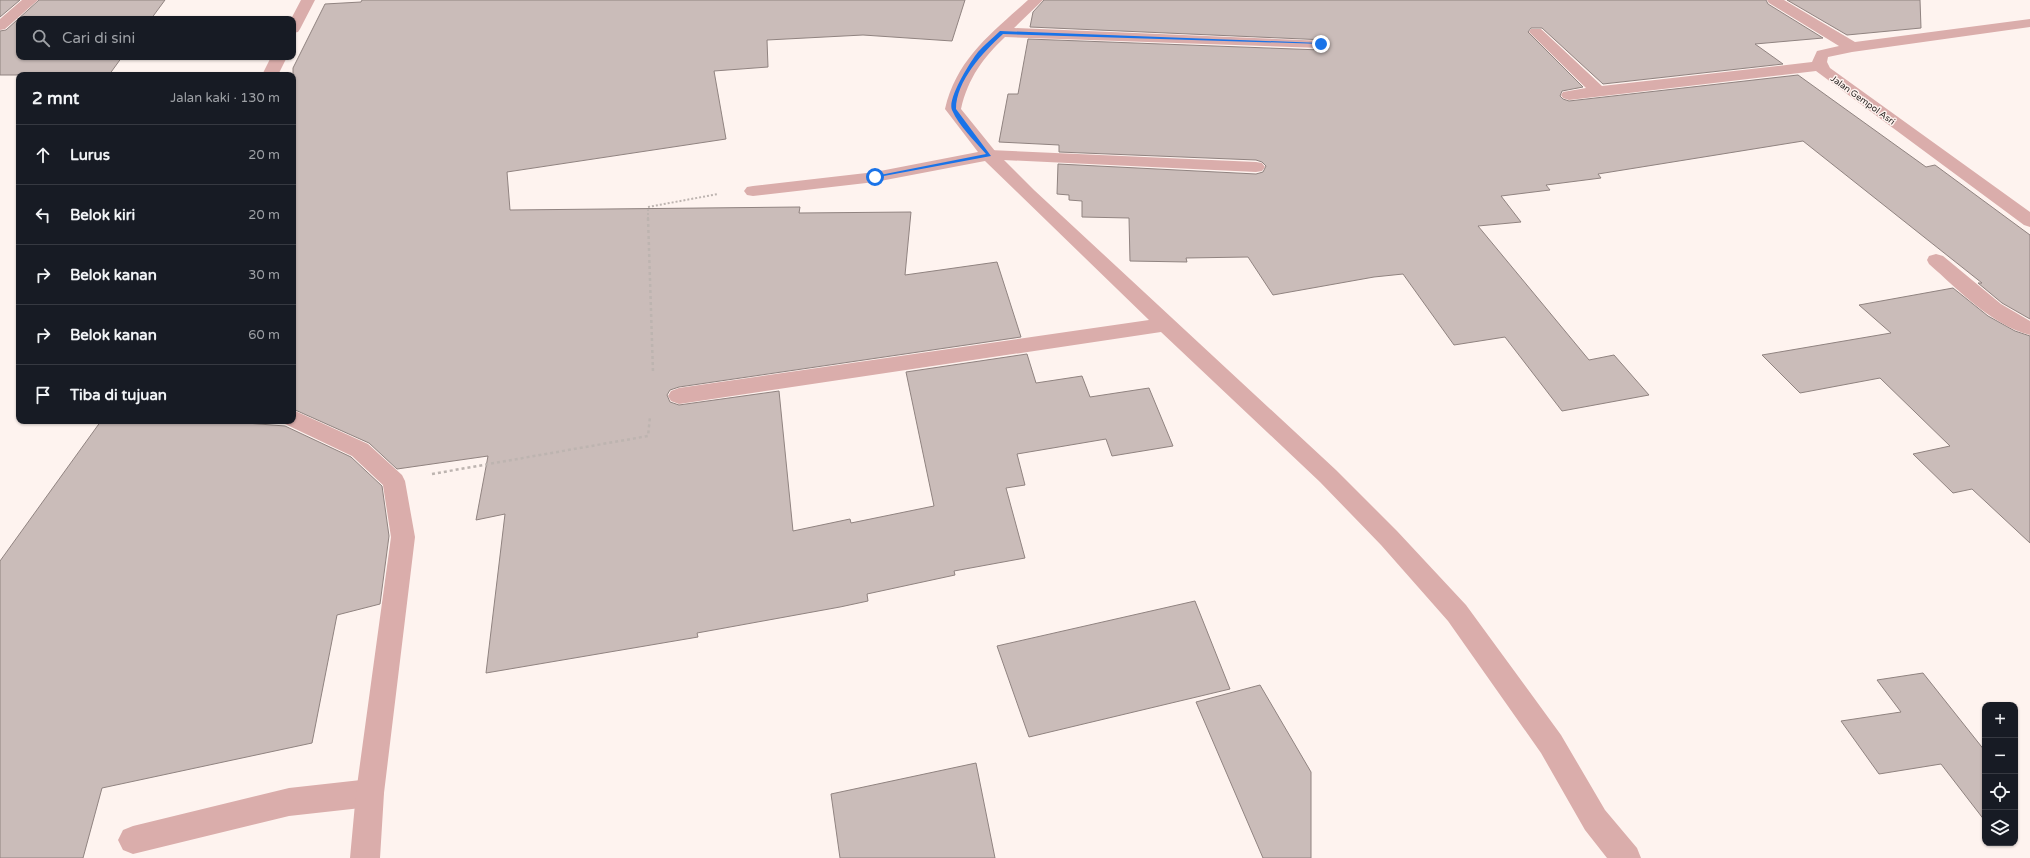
<!DOCTYPE html>
<html lang="id">
<meta charset="utf-8">
<style>
:root{--surface:#171b24;--page:#242831;--text:#f1f3f6;--muted:#9ea1a6;--line:#363941}
body{margin:0;font-family:"Varela Round",sans-serif;background:var(--page);color:var(--text)}
.controls{position:absolute;right:12px;bottom:12px;display:grid;overflow:hidden;border-radius:8px;box-shadow:0 1px 3px #0004}
.controls button{width:36px;height:36px;display:grid;place-items:center;padding:0;border:0;border-bottom:1px solid var(--line);background:var(--surface);color:var(--text);font:20px sans-serif}
.stop{position:absolute;width:12px;height:12px;margin:-9px;border:3px solid #1a73e8;border-radius:50%;background:#fff}
.stop.end{background:#1a73e8;border-color:#fff;box-shadow:0 1px 4px #0008}
.list{margin:0;padding:0;list-style:none}
h2{display:flex;justify-content:space-between;align-items:center;height:52px;margin:0;padding:0 16px;font-size:17px}
h2 small{font-size:13px;font-weight:400;color:var(--muted)}
.list li{display:grid;grid-template-columns:26px 1fr auto;gap:12px;align-items:center;box-sizing:border-box;height:60px;padding:0 16px;border-top:1px solid var(--line)}
.list b{display:block;font-size:15px;white-space:nowrap}
.list em{font-size:13px;font-style:normal;color:var(--muted)}
.icon{flex:none;width:22px;height:22px;fill:none;stroke:currentColor;stroke-width:2;stroke-linecap:round;stroke-linejoin:round}
.map{position:relative;flex:none;width:2030px;height:858px;overflow:hidden}
.search{position:absolute;background:var(--surface);box-shadow:0 1px 3px #0004;left:16px;top:16px;width:280px;height:44px;display:flex;align-items:center;gap:10px;box-sizing:border-box;padding:0 14px;border-radius:8px;color:var(--muted);font-size:15px}
.panel{position:absolute;background:var(--surface);box-shadow:0 1px 3px #0004;left:16px;top:72px;width:280px;height:352px;border-radius:8px}
.map>svg:first-child{display:block}
.building{fill:#cabcb9;stroke:#908380}
.lines{fill:none;stroke-linecap:round;stroke-linejoin:round}
.path-far1{stroke:#bdb4b0;stroke-width:2;stroke-dasharray:2 2;stroke-linecap:butt}
.path{stroke:#bdb4b0;stroke-width:2.5;stroke-dasharray:3 3;stroke-linecap:butt}
.lane{fill:#daadab;fill-rule:evenodd}
.street{fill:#daadab;fill-rule:evenodd}
.route{fill:#1a73e8}
.labels{text-anchor:middle;stroke-width:3;stroke-linejoin:round;paint-order:stroke}
.far-street-label{font-size:9px;fill:#2d2826;stroke:#fef3ef}
</style>
<div class="map">
<svg width="2030" height="858" viewBox="0 0 2030 858">
<rect width="100%" height="100%" fill="#fef3ef"/>
<g class="building">
<polygon points="0,0 20,0 0,17"/>
<polygon points="39,0 165,0 151,19 19,19 19,57 122,57 109,75 0,75 0,31 6,30"/>
<polygon points="362,0 965,0 952,41 863,35 767,40 768,67 714,71 726,139 507,172 510,210 800,207 799,213 911,212 905,275 997,262 1021,337 679,387 670,390 667,395 670,402 679,405 779,391 793,531 850,519 851,523 934,506 906,372 1027,354 1036,383 1082,376 1090,397 1149,388 1173,446 1112,456 1106,439 1017,454 1025,485 1006,488 1025,558 954,571 955,575 867,594 868,601 840,607 697,633 698,637 486,673 505,514 476,520 488,456 397,469 369,443 293,409 293,68 325,4 361,2"/>
<polygon points="1044,0 1766,0 1768,4 1823,38 1755,44 1783,64 1603,84 1542,28 1531,28 1528,32 1583,87 1562,91 1560,96 1563,99 1569,101 1798,75 1926,167 1935,165 2030,235 2030,319 2002,303 1978,283 1982,283 1803,141 1598,174 1601,178 1546,185 1550,190 1501,196 1521,222 1478,226 1589,360 1614,355 1649,395 1562,411 1505,337 1454,345 1403,274 1374,277 1273,295 1248,257 1186,258 1187,262 1130,261 1129,218 1082,217 1082,201 1069,200 1069,195 1057,194 1058,164 1256,174 1263,172 1266,166 1262,162 1256,160 1059,152 1059,145 999,142 1008,94 1018,94 1028,39 1321,50 1327,48 1329,43 1326,40 1030,27 1033,12"/>
<polygon points="1787,0 1920,0 1921,28 1847,35"/>
<polygon points="1953,288 1988,316 2015,331 2030,336 2030,543 1972,489 1953,493 1913,454 1950,446 1880,378 1800,393 1762,355 1891,333 1859,305"/>
<polygon points="101,421 242,421 246,423 285,426 351,457 382,486 389,536 380,604 337,615 312,743 102,788 83,858 0,858 0,561"/>
<polygon points="1195,601 1230,689 1029,737 997,646"/>
<polygon points="1923,673 1985,751 1985,821 1941,764 1879,774 1841,721 1901,712 1877,680"/>
<polygon points="1260,685 1311,772 1311,858 1263,858 1196,702"/>
<polygon points="976,763 995,858 840,858 831,794"/>
</g>
<g class="lines">
<polyline class="path-far1" points="648,219 648,207 718,194"/>
<g class="path">
<polyline points="648,218 653,372"/>
<polyline points="432,474 648,436 650,417"/>
</g>
<g class="lane">
<polygon points="22,0 38,0 5,29 0,30 0,19"/>
<polygon points="989,150 1256,162 1262,163 1265,167 1262,171 1256,172 983,159 981,155 983,151"/>
<polygon points="370,779 380,783 384,793 380,803 370,807 289,816 133,854 123,850 118,840 123,830 133,826 289,788"/>
</g>
<g class="street">
<polygon points="301,0 315,0 300,29 298,32 293,33 293,19 291,19"/>
<path d="M 1028,0 L 1043,0 L 1014,28 L 1326,41 L 1328,44 L 1326,47 L 1321,48 L 1005,37 C 983,58 968,78 961,109 L 995,151 L 1034,190 L 1336,470 L 1397,531 L 1466,605 L 1561,735 L 1605,810 L 1637,848 L 1641,858 L 1607,858 L 1585,830 L 1541,753 L 1448,621 L 1381,545 L 1320,482 L 1161,332 L 679,404 L 671,401 L 668,396 L 671,391 L 679,388 L 1149,320 L 985,161 L 875,182 L 753,196 L 747,195 L 744,191 L 747,187 L 753,186 L 875,172 L 978,152 L 945,109 C 957,58 992,33 1028,0 Z"/>
<polygon points="1767,0 1784,0 1855,42 2030,19 2030,27 1852,52 1828,57 1827,62 1830,68 2030,212 2030,227 2024,225 1816,71 1569,100 1563,98 1561,95 1563,92 1586,88 1529,32 1531,29 1541,29 1602,86 1812,62 1817,51 1839,46 1769,3"/>
<polygon points="271,57 287,57 278,75 262,75"/>
<path d="M 1936,254 L 1943,256 L 2001,304 L 2030,321 L 2030,335 C 1990,324 1960,291 1929,264 L 1927,260 L 1929,256 Z"/>
<polygon points="293,410 368,444 402,475 405,481 415,537 384,793 380,858 350,858 356,793 391,537 383,485 352,456 285,424 284,421 293,421"/>
</g>
</g>
<path class="route" d="M 1000,31 L 1321,43 L 1323,44 L 1003,34 C 983,52 956,81 956,109 L 991,156 L 873,178 L 875,176 L 986,154 C 974,140 959,126 952,110 C 947,99 970,62 978,52 C 984,45 993,38 1000,31 Z"/>
<g class="labels">
<g class="far-street-label">
<text transform="translate(1863 100) rotate(36)" y="3">Jalan Gempol Asri</text>
</g>
</g>
</svg>
<div class="controls">
<button>+</button>
<button>−</button>
<button><svg class="icon" aria-label="locate" viewBox="0 0 24 24"><circle cx="12" cy="12" r="6"/><path d="M12 2v4M12 18v4M2 12h4M18 12h4"/></svg></button>
<button><svg class="icon" aria-label="layers" viewBox="0 0 24 24"><path d="M12 4l9 5-9 5-9-5zM3 14l9 5 9-5"/></svg></button>
</div>
<div class="stop" style="left:875px;top:177px"></div>
<div class="stop end" style="left:1321px;top:44px"></div>
<div class="search"><svg class="icon" aria-label="search" viewBox="0 0 24 24"><circle cx="10" cy="10" r="6"/><path d="M15 15l6 6"/></svg>Cari di sini</div>
<section class="panel">
<h2>2 mnt<small>Jalan kaki · 130 m</small></h2>
<ul class="list">
<li><svg class="icon" aria-label="ahead" viewBox="0 0 24 24"><path d="M12 20V5M6 11l6-6 6 6"/></svg><div><b>Lurus</b></div><em>20 m</em></li>
<li><svg class="icon" aria-label="left" viewBox="0 0 24 24"><path d="M17 20v-9H6M10 6l-5 5 5 5"/></svg><div><b>Belok kiri</b></div><em>20 m</em></li>
<li><svg class="icon" aria-label="right" viewBox="0 0 24 24"><path d="M7 20v-9h11M14 6l5 5-5 5"/></svg><div><b>Belok kanan</b></div><em>30 m</em></li>
<li><svg class="icon" aria-label="right" viewBox="0 0 24 24"><path d="M7 20v-9h11M14 6l5 5-5 5"/></svg><div><b>Belok kanan</b></div><em>60 m</em></li>
<li><svg class="icon" aria-label="arrive" viewBox="0 0 24 24"><path d="M6 21V4h12l-3 4 3 4H6"/></svg><div><b>Tiba di tujuan</b></div></li>
</ul>
</section>
</div>
